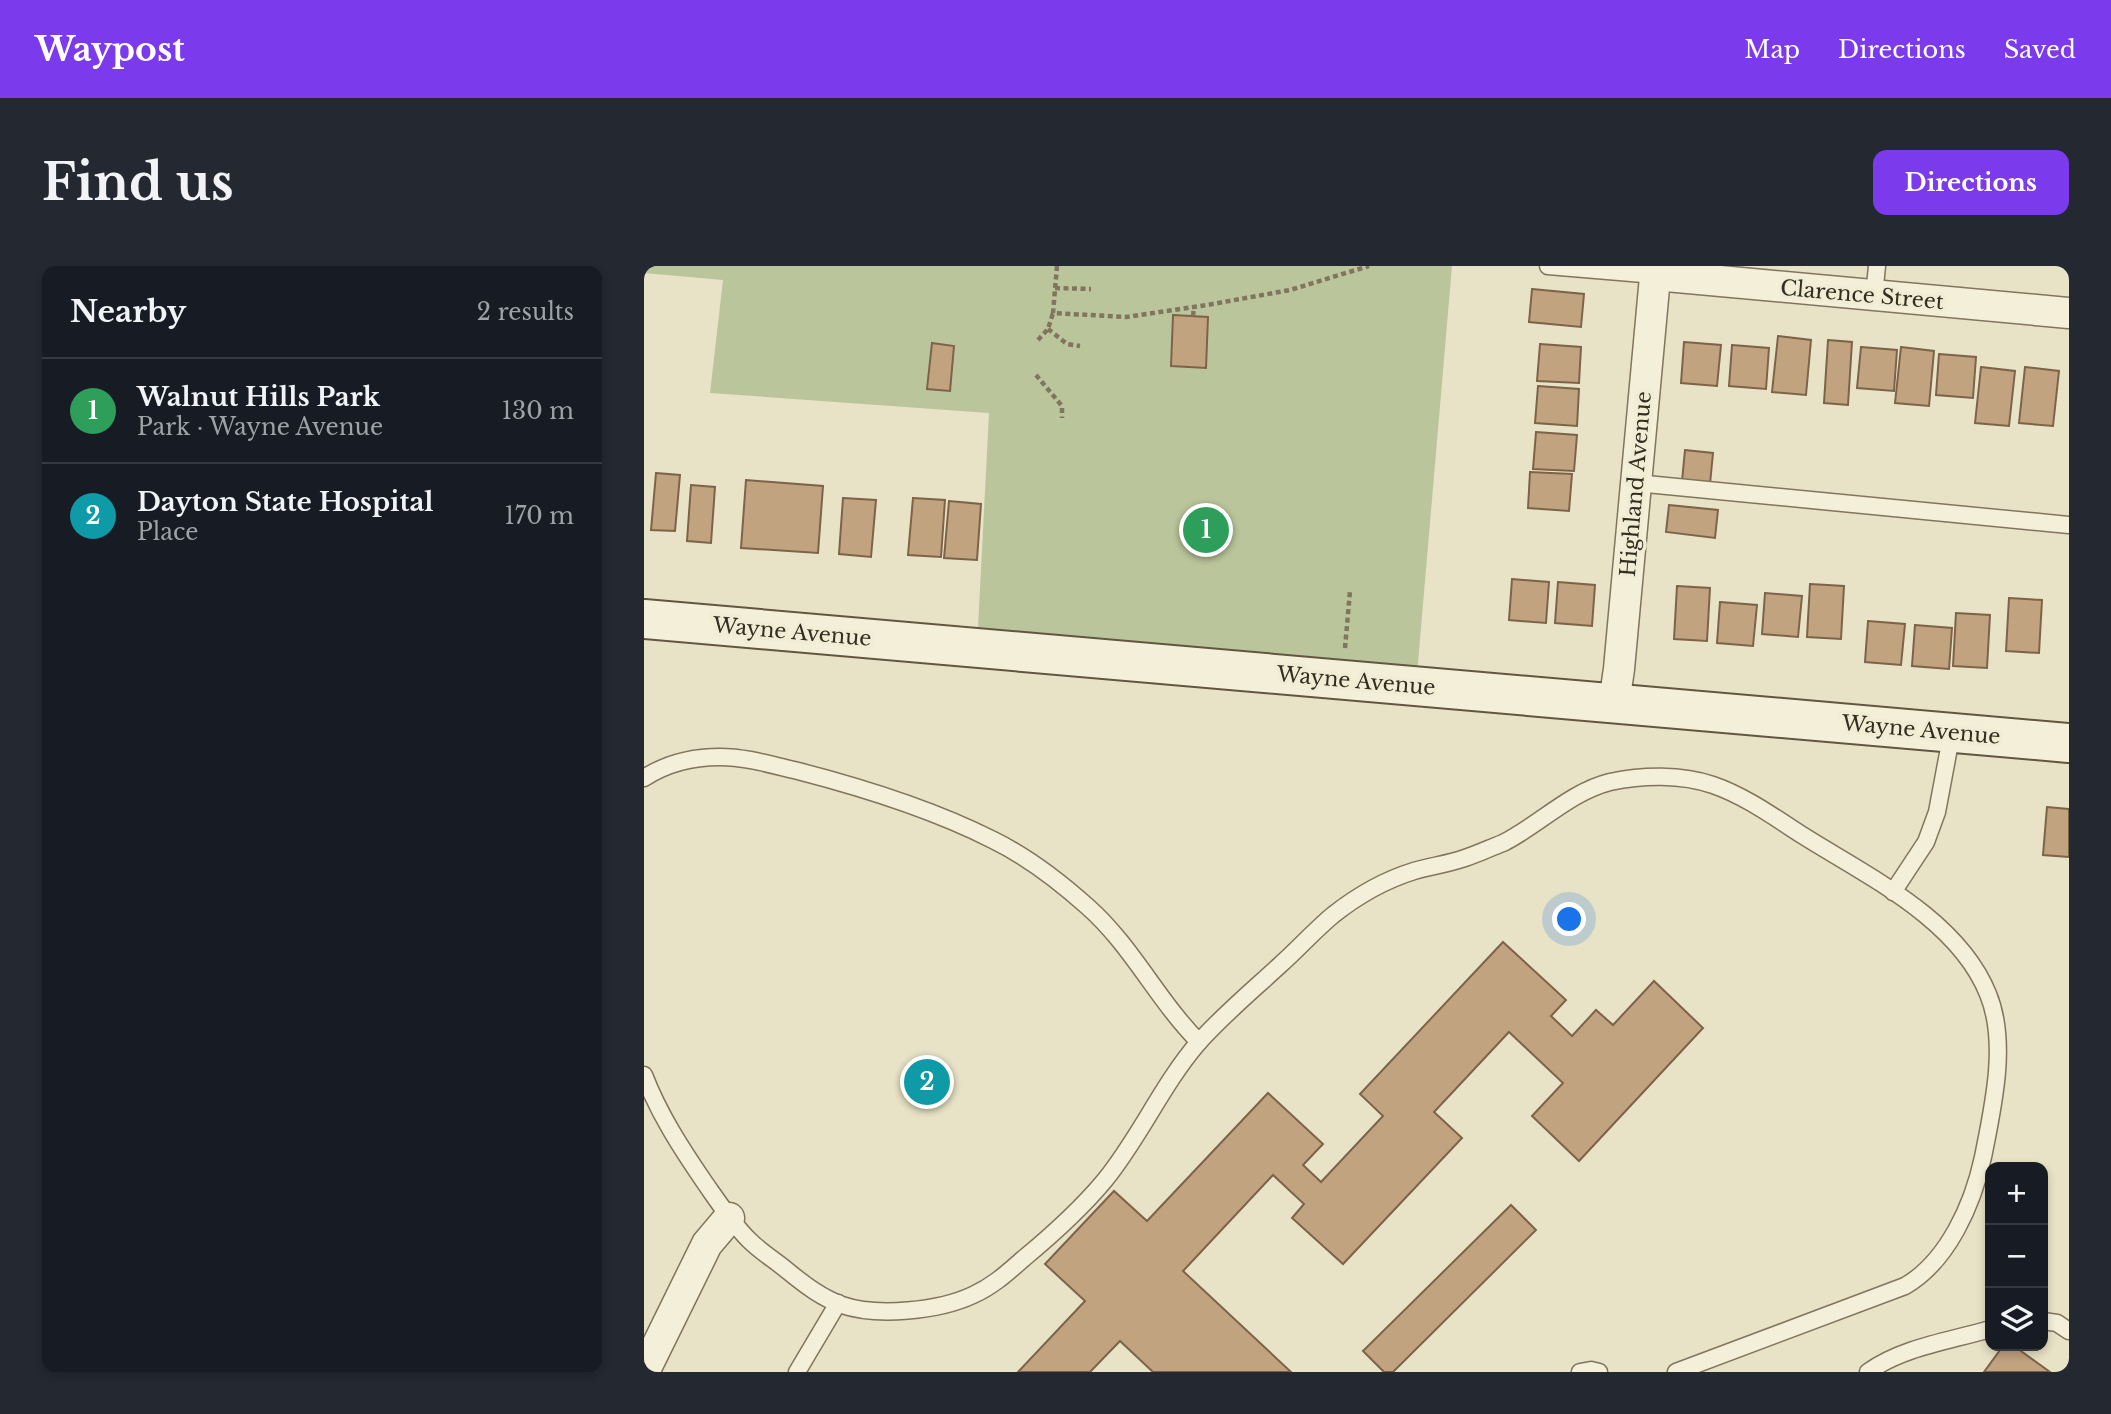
<!DOCTYPE html>
<meta charset="utf-8">
<style>
:root{--surface:#171b24;--page:#242831;--text:#f1f3f6;--muted:#9ea1a6;--line:#363941;--accent:#7c3aed}
body{margin:0;font-family:"Libre Baskerville",serif;background:var(--page);color:var(--text)}
.controls{position:absolute;right:21px;bottom:21px;display:grid;overflow:hidden;border-radius:14px;box-shadow:0 4px 10px #0003}
.controls button{width:63px;height:63px;display:grid;place-items:center;padding:0;border:0;border-bottom:2px solid var(--line);background:var(--surface);color:var(--text);font:35px sans-serif}
.you{position:absolute;left:926px;top:654px;width:24px;height:24px;margin:-18px;border:5px solid #fff;border-radius:50%;background:#1a73e8;box-shadow:0 0 0 10px #1a73e833}
.badge{display:grid;place-items:center;width:46px;height:46px;border-radius:50%;background:var(--accent);color:#fff;font-size:23px;font-weight:700}
.pin{position:absolute;translate:-50% -50%;border:4px solid #fff;box-shadow:0 2px 7px #0006}
.list{margin:0;padding:0;list-style:none}
h2{display:flex;justify-content:space-between;align-items:center;height:91px;margin:0;padding:0 28px;font-size:30px}
h2 small{font-size:23px;font-weight:400;color:var(--muted)}
.list li{display:grid;grid-template-columns:46px 1fr auto;gap:21px;align-items:center;box-sizing:border-box;height:105px;padding:0 28px;border-top:2px solid var(--line)}
.list b{display:block;font-size:26px;white-space:nowrap}
.list p{margin:0;font-size:23px;white-space:nowrap;color:var(--muted)}
.list em{font-size:23px;font-style:normal;color:var(--muted)}
.icon{flex:none;width:38px;height:38px;fill:none;stroke:currentColor;stroke-width:2;stroke-linecap:round;stroke-linejoin:round}
.map{position:relative;flex:none;width:1425px;height:1106px;overflow:hidden;border-radius:14px}
header{display:flex;align-items:center;gap:42px;box-sizing:border-box;height:98px;padding:0 35px;background:var(--accent);color:#fff}
header strong{font-size:33px}
nav{display:flex;gap:38px;margin-inline-start:auto;font-size:24px}
.intro{display:flex;align-items:center;justify-content:space-between;box-sizing:border-box;height:168px;padding:0 42px}
h1{margin:0;font-size:49px}
.button{padding:18px 32px;border-radius:14px;background:var(--accent);color:#fff;font-size:24px;font-weight:700}
main{display:flex;gap:42px;padding:0 42px}
aside{flex:1;background:var(--surface);border-radius:14px;box-shadow:0 4px 10px #0003}
.map>svg:first-child{display:block}
.green{fill:#bbc59b}
.building{fill:#c2a380;stroke:#7d6347;stroke-width:2}
.lines{fill:none;stroke-linecap:round;stroke-linejoin:round}
.service-casing{stroke:#81755e;stroke-width:19}
.minor-casing{stroke:#81755e;stroke-width:33}
.secondary-casing{stroke:#635641;stroke-width:42}
.path{stroke:#81755e;stroke-width:4.5;stroke-dasharray:5 3.5;stroke-linecap:butt}
.service{stroke:#f4efd8;stroke-width:16}
.minor{stroke:#f4efd8;stroke-width:30}
.secondary{stroke:#f4efd8;stroke-width:38}
.labels{text-anchor:middle;stroke-width:7;stroke-linejoin:round;paint-order:stroke}
.street-label{font-size:21px;fill:#332c20;stroke:#f1ecd4}
</style>
<header>
<strong>Waypost</strong>
<nav><a>Map</a><a>Directions</a><a>Saved</a></nav>
</header>
<div class="intro"><h1>Find us</h1><a class="button">Directions</a></div>
<main>
<aside>
<h2>Nearby<small>2 results</small></h2>
<ul class="list">
<li><span class="badge" style="background:#2e9e5b">1</span><div><b>Walnut Hills Park</b><p>Park · Wayne Avenue</p></div><em>130 m</em></li>
<li><span class="badge" style="background:#0f9aa8">2</span><div><b>Dayton State Hospital</b><p>Place</p></div><em>170 m</em></li>
</ul>
</aside>
<div class="map">
<svg width="1425" height="1106" viewBox="0 0 1425 1106">
<rect width="100%" height="100%" fill="#e8e2c6"/>
<polygon class="green" points="0,0 808,0 772,420 333,382 345,147 66,127 79,14 0,7"/>
<g class="building">
<polygon points="888,23 940,28 937,61 885,56"/>
<polygon points="529,49 564,51 562,102 527,100"/>
<polygon points="1134,70 1167,74 1162,129 1128,126"/>
<polygon points="1184,74 1208,76 1204,139 1180,137"/>
<polygon points="1040,76 1077,79 1073,120 1037,117"/>
<polygon points="288,77 310,80 306,125 283,123"/>
<polygon points="896,78 937,81 935,117 893,115"/>
<polygon points="1088,79 1125,82 1122,123 1085,120"/>
<polygon points="1217,81 1253,84 1250,125 1213,122"/>
<polygon points="1257,81 1290,85 1285,140 1251,137"/>
<polygon points="1295,88 1332,91 1329,132 1292,129"/>
<polygon points="1337,101 1371,105 1365,160 1331,157"/>
<polygon points="1381,101 1415,105 1409,160 1375,157"/>
<polygon points="894,120 935,123 933,160 891,157"/>
<polygon points="892,166 933,169 930,205 889,203"/>
<polygon points="1041,184 1069,187 1066,218 1038,215"/>
<polygon points="886,206 928,208 925,245 884,242"/>
<polygon points="12,207 36,209 31,265 7,264"/>
<polygon points="102,214 179,220 174,287 97,282"/>
<polygon points="47,219 71,221 67,277 43,275"/>
<polygon points="199,232 232,234 227,291 195,288"/>
<polygon points="269,232 301,234 297,291 264,289"/>
<polygon points="305,235 337,238 333,294 300,292"/>
<polygon points="1025,239 1074,244 1071,272 1022,266"/>
<polygon points="868,313 905,316 902,357 865,354"/>
<polygon points="914,316 951,319 948,360 911,357"/>
<polygon points="1166,318 1200,320 1197,373 1163,371"/>
<polygon points="1033,320 1066,322 1063,375 1030,373"/>
<polygon points="1121,327 1158,330 1154,371 1118,368"/>
<polygon points="1365,332 1398,334 1395,387 1362,385"/>
<polygon points="1076,336 1113,339 1109,380 1073,377"/>
<polygon points="1312,347 1346,349 1343,402 1309,400"/>
<polygon points="1224,355 1261,358 1257,399 1221,396"/>
<polygon points="1271,359 1308,362 1305,403 1268,400"/>
<polygon points="1403,541 1425,543 1425,591 1399,589"/>
<polygon points="859,676 922,734 907,750 928,770 952,744 969,759 1010,715 1059,762 935,895 888,850 919,817 865,766 790,846 818,872 699,998 648,952 660,938 629,909 539,1005 647,1106 509,1106 476,1075 446,1106 374,1106 441,1035 401,998 470,925 503,955 624,827 679,878 659,899 677,916 739,850 716,828"/>
<polygon points="867,939 892,964 749,1106 740,1106 719,1085"/>
<polygon points="1359,1080 1370,1080 1406,1106 1340,1106"/>
</g>
<g class="lines">
<g class="service-casing">
<g id="service">
<polyline points="904,0 1011,9"/>
<polyline points="1230,30 1233,0"/>
<polyline points="992,217 1425,259"/>
<path d="M 0,512 C 23,497 48,491 76,491 C 102,491 128,499 154,505 C 220,522 288,543 349,574 C 384,591 415,615 444,641 C 488,680 514,735 555,776"/>
<polyline points="1249,626 1282,576 1293,546 1308,466"/>
<path d="M 0,809 C 15,848 37,882 61,917 C 75,937 88,957 105,974 C 117,986 132,995 145,1006 C 161,1019 178,1032 198,1039 C 233,1051 295,1045 329,1029 C 349,1020 363,1007 379,993 C 408,969 437,943 461,914 C 496,871 518,819 554,777 C 579,749 609,724 636,699 C 654,683 671,664 689,649 C 713,630 741,614 770,605 C 787,600 804,598 821,592 C 833,588 846,582 859,577 C 895,559 926,526 966,516 C 999,509 1037,508 1069,519 C 1101,530 1130,551 1158,569 C 1223,610 1314,653 1344,728 C 1364,776 1349,841 1339,891 C 1329,938 1304,995 1261,1020 L 1032,1106"/>
<polyline points="1399,1055 1413,1057 1425,1065"/>
<polyline points="153,1106 194,1037"/>
<polyline points="936,1106 947,1104 955,1106"/>
<path d="M 1224,1106 C 1259,1081 1306,1075 1346,1063"/>
</g>
</g>
<g class="minor-casing">
<g id="minor">
<polyline points="1011,9 1425,47"/>
<polyline points="970,437 975,403 1012,0"/>
<polyline points="0,1102 4,1098 63,978 85,952"/>
</g>
</g>
<g class="secondary-casing">
<polyline id="secondary" points="0,353 1425,477"/>
</g>
<g class="path">
<polyline points="413,0 409,47 482,51 563,39 646,24 725,0"/>
<polyline points="411,22 447,23"/>
<polyline points="549,50 550,41"/>
<polyline points="404,63 423,78 436,80"/>
<polyline points="394,74 404,63 409,47"/>
<polyline points="392,109 418,140 418,152"/>
<polyline points="701,382 706,325"/>
</g>
<use href="#service" class="service"/>
<use href="#minor" class="minor"/>
<use href="#secondary" class="secondary"/>
</g>
<g class="labels">
<g class="street-label">
<text transform="translate(1218 29) rotate(5)" y="7">Clarence Street</text>
<text transform="translate(992 218) rotate(-85)" y="7">Highland Avenue</text>
<text transform="translate(148 366) rotate(5)" y="7">Wayne Avenue</text>
<text transform="translate(712 415) rotate(5)" y="7">Wayne Avenue</text>
<text transform="translate(1277 464) rotate(5)" y="7">Wayne Avenue</text>
</g>
</g>
</svg>
<div class="controls">
<button>+</button>
<button>−</button>
<button><svg class="icon" aria-label="layers" viewBox="0 0 24 24"><path d="M12 4l9 5-9 5-9-5zM3 14l9 5 9-5"/></svg></button>
</div>
<div class="you"></div>
<div class="pin badge" style="left:562px;top:264px;background:#2e9e5b">1</div>
<div class="pin badge" style="left:283px;top:816px;background:#0f9aa8">2</div>
</div>
</main>
